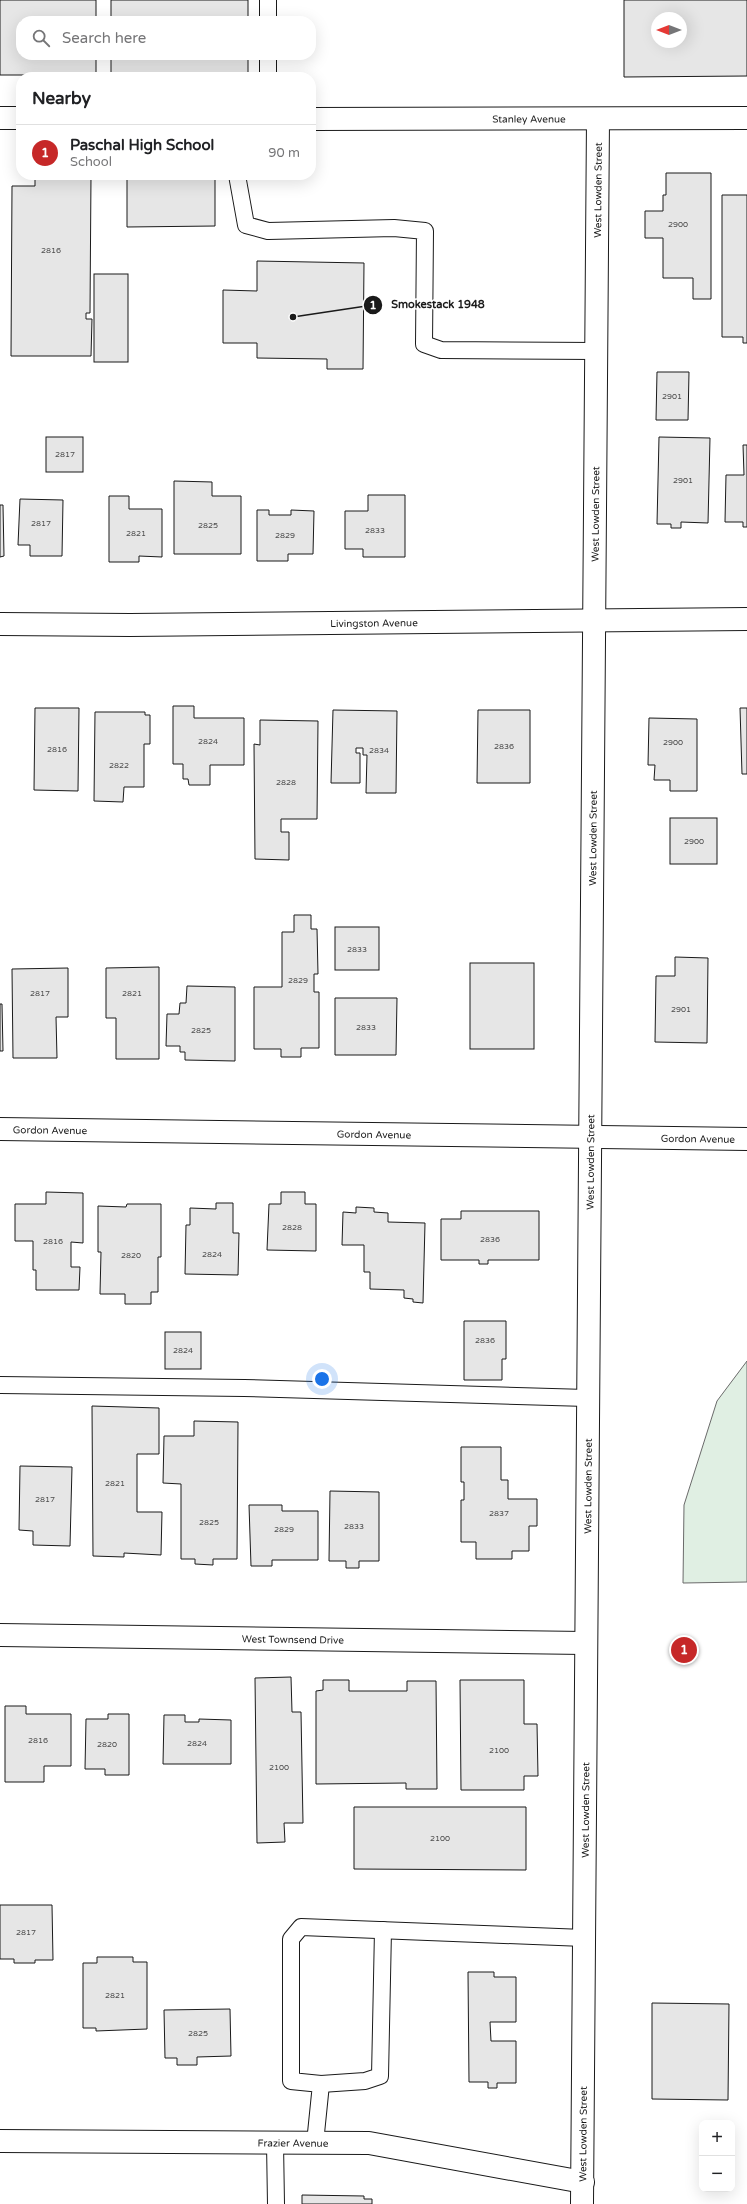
<!DOCTYPE html>
<meta charset="utf-8">
<style>
:root{--surface:#fff;--page:#f2f2f2;--text:#202124;--muted:#757577;--line:#e0e0e0;--accent:#c62828}
body{margin:0;font-family:"Varela Round",sans-serif;background:var(--page);color:var(--text)}
.controls{position:absolute;right:12px;bottom:12px;display:grid;overflow:hidden;border-radius:8px;box-shadow:0 4px 16px #0002}
.controls button{width:36px;height:36px;display:grid;place-items:center;padding:0;border:0;border-bottom:1px solid var(--line);background:var(--surface);color:var(--text);font:20px sans-serif}
.compass{position:absolute;left:651px;top:12px;width:36px;height:36px;border-radius:50%;background:var(--surface);box-shadow:0 4px 16px #0002;rotate:270deg}
.you{position:absolute;left:322px;top:1379px;width:14px;height:14px;margin:-10px;border:3px solid #fff;border-radius:50%;background:#1a73e8;box-shadow:0 0 0 6px #1a73e833}
.badge{display:grid;place-items:center;width:26px;height:26px;border-radius:50%;background:var(--accent);color:#fff;font-size:13px;font-weight:700}
.pin{position:absolute;translate:-50% -50%;border:2px solid #fff;box-shadow:0 1px 4px #0006}
.list{margin:0;padding:0;list-style:none}
h2{display:flex;justify-content:space-between;align-items:center;height:52px;margin:0;padding:0 16px;font-size:17px}
h2 small{font-size:13px;font-weight:400;color:var(--muted)}
.list li{display:grid;grid-template-columns:26px 1fr auto;gap:12px;align-items:center;box-sizing:border-box;height:56px;padding:0 16px;border-top:1px solid var(--line)}
.list b{display:block;font-size:15px;white-space:nowrap}
.list p{margin:0;font-size:13px;white-space:nowrap;color:var(--muted)}
.list em{font-size:13px;font-style:normal;color:var(--muted)}
.icon{flex:none;width:22px;height:22px;fill:none;stroke:currentColor;stroke-width:2;stroke-linecap:round;stroke-linejoin:round}
.map{position:relative;flex:none;width:747px;height:2204px;overflow:hidden}
.search{position:absolute;background:var(--surface);box-shadow:0 4px 16px #0002;left:16px;top:16px;width:300px;height:44px;display:flex;align-items:center;gap:10px;box-sizing:border-box;padding:0 14px;border-radius:16px;color:var(--muted);font-size:15px}
.panel{position:absolute;background:var(--surface);box-shadow:0 4px 16px #0002;left:16px;top:72px;width:300px;height:108px;border-radius:16px}
.map>svg:first-child{display:block}
.green{fill:#e0efe3;stroke:#6a6a6a}
.building{fill:#e6e6e6;stroke:#1a1a1a;fill-rule:evenodd}
.lines{fill:none;stroke-linecap:round;stroke-linejoin:round}
.service-casing{stroke:#1a1a1a;stroke-width:18}
.minor-casing{stroke:#1a1a1a;stroke-width:24}
.service{stroke:#fff;stroke-width:16}
.minor{stroke:#fff;stroke-width:22}
.labels{text-anchor:middle;stroke-width:3;stroke-linejoin:round;paint-order:stroke}
.number-label{font-size:8px;fill:#4d4d4d}
.street-label{font-size:10px;fill:#1a1a1a;stroke:#fff}
.leader{fill:none;stroke:#1a1a1a;stroke-width:1.5}
.callout-dot{fill:#1a1a1a;stroke:#fff;stroke-width:1.5}
.mark-label{font-size:12px;text-anchor:middle;font-weight:bold;fill:#fff}
.callout-label{font-size:11px;text-anchor:middle;font-weight:bold;fill:#1a1a1a;stroke:#fff;stroke-width:3;stroke-linejoin:round;paint-order:stroke}
</style>
<div class="map">
<svg width="747" height="2204" viewBox="0 0 747 2204">
<rect width="100%" height="100%" fill="#fff"/>
<polygon class="green" points="747,1361 747,1582 683,1583 684,1505 717,1401"/>
<g class="building">
<polygon points="0,0 96,0 96,21 21,21 21,55 96,55 96,75 0,75"/>
<rect x="111" y="0" width="137" height="21"/>
<path d="M 624,0 L 747,0 L 747,76 L 624,77 ZM 657,18 L 681,18 L 681,42 L 657,42 Z"/>
<rect x="111" y="55" width="137" height="19"/>
<polygon points="666,173 711,173 711,299 693,299 693,278 663,278 663,238 645,238 645,211 663,211 663,195 666,195"/>
<polygon points="35,175 91,175 90,313 86,313 86,319 92,319 91,356 11,356 12,186 35,186"/>
<polygon points="127,175 215,175 215,226 127,227"/>
<polygon points="722,195 747,195 747,343 743,343 743,337 722,337"/>
<polygon points="257,261 364,263 363,369 327,369 327,359 257,358 257,343 223,343 223,290 257,291"/>
<rect x="94" y="274" width="34" height="88"/>
<polygon points="657,372 689,372 688,420 656,420"/>
<rect x="46" y="437" width="37" height="35"/>
<polygon points="659,437 710,438 708,523 681,522 681,528 671,528 671,524 657,524"/>
<polygon points="743,445 747,445 747,527 743,527 743,522 725,522 726,475 744,475"/>
<polygon points="174,481 212,482 212,496 241,496 241,554 174,554"/>
<polygon points="368,495 405,495 405,557 363,557 363,549 345,549 345,511 368,511"/>
<polygon points="109,496 129,496 129,509 162,509 162,557 139,556 139,562 109,562"/>
<polygon points="20,499 63,500 62,556 30,556 30,545 18,545"/>
<polygon points="0,505 3,505 4,556 0,557"/>
<polygon points="257,510 269,510 269,515 291,515 291,510 314,511 313,554 288,554 288,561 257,561"/>
<polygon points="173,706 194,706 194,718 244,718 244,765 210,765 210,785 189,785 188,779 183,779 183,764 173,764"/>
<polygon points="35,708 79,708 78,791 34,790"/>
<polygon points="740,708 747,708 747,774 742,774"/>
<polygon points="333,710 397,711 396,793 366,793 367,755 363,755 363,748 356,748 356,753 360,753 360,783 331,783"/>
<polygon points="478,710 530,710 530,783 477,783"/>
<polygon points="95,712 145,712 145,715 150,715 150,744 144,744 144,787 124,787 123,802 94,801"/>
<polygon points="649,718 697,719 697,791 670,791 670,780 654,780 655,765 648,765"/>
<polygon points="260,720 318,721 317,819 281,819 281,832 289,832 289,860 255,859 254,744 260,745"/>
<rect x="670" y="818" width="47" height="46"/>
<polygon points="294,915 311,915 311,929 317,929 318,974 314,974 314,992 319,992 319,1048 301,1048 301,1057 281,1057 281,1049 254,1049 254,987 282,987 282,932 294,932"/>
<rect x="335" y="927" width="44" height="43"/>
<polygon points="675,957 708,958 707,1043 655,1042 656,976 675,976"/>
<rect x="470" y="963" width="64" height="86"/>
<polygon points="159,967 159,1059 116,1059 116,1018 106,1018 106,968"/>
<polygon points="68,968 68,1017 56,1017 57,1058 13,1058 12,969"/>
<polygon points="187,986 235,987 235,1061 185,1060 185,1052 180,1052 180,1046 166,1046 167,1014 179,1014 180,1003 186,1003"/>
<polygon points="335,998 397,998 396,1055 335,1055"/>
<polygon points="0,1004 2,1004 3,1051 0,1051"/>
<polygon points="46,1192 83,1193 83,1243 71,1242 71,1267 80,1267 79,1290 36,1290 36,1270 33,1270 33,1241 15,1241 15,1204 46,1204"/>
<polygon points="281,1192 305,1192 305,1204 316,1204 316,1251 267,1250 269,1204 281,1204"/>
<polygon points="216,1203 233,1203 233,1233 239,1233 238,1275 185,1274 186,1225 190,1225 190,1208 216,1209"/>
<polygon points="127,1204 161,1204 161,1257 158,1257 158,1292 151,1292 151,1304 125,1304 125,1294 100,1294 101,1252 98,1252 98,1206 126,1207"/>
<polygon points="356,1207 374,1208 374,1212 388,1213 388,1222 425,1223 423,1303 413,1302 413,1299 404,1298 404,1290 370,1289 370,1272 364,1272 364,1245 342,1245 343,1212 356,1213"/>
<polygon points="461,1211 539,1211 539,1260 488,1260 488,1264 479,1264 479,1260 441,1260 441,1219 461,1219"/>
<polygon points="464,1321 506,1321 506,1359 502,1359 502,1380 464,1380"/>
<rect x="165" y="1332" width="36" height="37"/>
<polygon points="92,1406 159,1408 159,1454 137,1454 137,1512 162,1512 161,1555 124,1553 124,1557 93,1556"/>
<polygon points="194,1421 238,1422 237,1559 213,1559 213,1565 195,1564 195,1559 181,1559 181,1484 163,1483 164,1436 194,1436"/>
<polygon points="461,1447 501,1447 501,1480 508,1480 508,1499 537,1499 537,1526 529,1526 529,1551 512,1551 512,1559 476,1559 476,1542 461,1542 461,1500 464,1500 464,1482 461,1482"/>
<polygon points="20,1466 72,1467 70,1546 33,1545 33,1531 19,1530"/>
<polygon points="330,1491 379,1492 379,1561 359,1561 359,1568 346,1568 346,1561 329,1561"/>
<polygon points="249,1505 282,1505 282,1511 318,1511 318,1560 272,1560 272,1566 251,1566"/>
<polygon points="291,1677 292,1712 301,1712 303,1823 284,1823 285,1842 257,1843 255,1678"/>
<polygon points="323,1680 349,1680 349,1691 407,1691 407,1681 436,1681 437,1789 406,1789 406,1783 316,1784 316,1691 323,1690"/>
<polygon points="460,1680 524,1680 524,1724 537,1724 538,1776 524,1776 524,1790 461,1790"/>
<polygon points="5,1706 26,1706 26,1714 71,1714 71,1766 44,1766 44,1782 5,1782"/>
<polygon points="108,1714 129,1714 129,1775 105,1775 105,1769 85,1769 86,1719 108,1719"/>
<polygon points="164,1715 185,1715 185,1722 199,1722 199,1719 231,1720 231,1764 163,1764"/>
<polygon points="354,1807 526,1807 526,1870 354,1869"/>
<polygon points="0,1905 52,1905 53,1960 35,1960 35,1963 14,1963 14,1959 0,1959"/>
<polygon points="97,1957 133,1957 133,1962 147,1962 147,2029 96,2031 96,2028 83,2028 83,1963 97,1963"/>
<polygon points="468,1972 494,1972 494,1977 516,1977 516,2022 490,2022 491,2041 516,2041 516,2083 497,2083 497,2088 488,2088 488,2082 469,2082"/>
<polygon points="652,2003 729,2004 728,2100 652,2099"/>
<polygon points="230,2009 231,2056 197,2057 197,2065 177,2065 177,2058 165,2058 164,2010"/>
<polygon points="302,2195 364,2196 364,2199 372,2199 372,2204 302,2204"/>
</g>
<g class="lines">
<g class="service-casing">
<g id="service">
<polyline points="268,0 268,21"/>
<polyline points="268,55 268,77"/>
<polyline points="237,175 246,225 268,231 394,228 425,231 424,344 441,350 596,351"/>
<polyline points="0,1385 244,1388 587,1398"/>
<polyline points="321,2084 365,2081 380,2076 383,1930"/>
<polyline points="275,2143 276,2204"/>
<polyline points="315,2143 321,2084 291,2081 291,1939 301,1927 584,1938"/>
</g>
</g>
<g class="minor-casing">
<g id="minor">
<polyline points="0,118 21,118"/>
<path id="s1" d="M 311,119 L 747,118"/>
<path id="s2" d="M 0,624 L 130,625 L 747,619"/>
<path id="s3" d="M 0,1129 L 747,1139"/>
<path id="s4" d="M 0,1635 L 585,1643"/>
<path id="s5" d="M 0,2141 L 369,2143 L 583,2182"/>
<path id="s6" d="M 582,2204 L 598,119"/>
</g>
</g>
<use href="#service" class="service"/>
<use href="#minor" class="minor"/>
</g>
<g class="labels">
<g class="number-label">
<text x="678" y="227">2900</text>
<text x="51" y="253">2816</text>
<text x="672" y="399">2901</text>
<text x="65" y="457">2817</text>
<text x="683" y="483">2901</text>
<text x="41" y="526">2817</text>
<text x="208" y="528">2825</text>
<text x="375" y="533">2833</text>
<text x="136" y="536">2821</text>
<text x="285" y="538">2829</text>
<text x="208" y="744">2824</text>
<text x="673" y="745">2900</text>
<text x="504" y="749">2836</text>
<text x="57" y="752">2816</text>
<text x="379" y="753">2834</text>
<text x="119" y="768">2822</text>
<text x="286" y="785">2828</text>
<text x="694" y="844">2900</text>
<text x="357" y="952">2833</text>
<text x="298" y="983">2829</text>
<text x="40" y="996">2817</text>
<text x="132" y="996">2821</text>
<text x="681" y="1012">2901</text>
<text x="366" y="1030">2833</text>
<text x="201" y="1033">2825</text>
<text x="292" y="1230">2828</text>
<text x="490" y="1242">2836</text>
<text x="53" y="1244">2816</text>
<text x="212" y="1257">2824</text>
<text x="131" y="1258">2820</text>
<text x="485" y="1343">2836</text>
<text x="183" y="1353">2824</text>
<text x="115" y="1486">2821</text>
<text x="45" y="1502">2817</text>
<text x="499" y="1516">2837</text>
<text x="209" y="1525">2825</text>
<text x="354" y="1529">2833</text>
<text x="284" y="1532">2829</text>
<text x="38" y="1743">2816</text>
<text x="197" y="1746">2824</text>
<text x="107" y="1747">2820</text>
<text x="499" y="1753">2100</text>
<text x="279" y="1770">2100</text>
<text x="440" y="1841">2100</text>
<text x="26" y="1935">2817</text>
<text x="115" y="1998">2821</text>
<text x="198" y="2036">2825</text>
</g>
<g class="street-label">
<text dy="4" stroke="none"><textPath href="#s1" startOffset="218">Stanley Avenue</textPath></text>
<text dy="4" stroke="none"><textPath href="#s6" startOffset="2014">West Lowden Street</textPath></text>
<text dy="4" stroke="none"><textPath href="#s6" startOffset="1690">West Lowden Street</textPath></text>
<text dy="4" stroke="none"><textPath href="#s2" startOffset="374">Livingston Avenue</textPath></text>
<text dy="4" stroke="none"><textPath href="#s6" startOffset="1366">West Lowden Street</textPath></text>
<text dy="4" stroke="none"><textPath href="#s3" startOffset="50">Gordon Avenue</textPath></text>
<text dy="4" stroke="none"><textPath href="#s3" startOffset="374">Gordon Avenue</textPath></text>
<text dy="4" stroke="none"><textPath href="#s3" startOffset="698">Gordon Avenue</textPath></text>
<text dy="4" stroke="none"><textPath href="#s6" startOffset="1042">West Lowden Street</textPath></text>
<text dy="4" stroke="none"><textPath href="#s6" startOffset="718">West Lowden Street</textPath></text>
<text dy="4" stroke="none"><textPath href="#s4" startOffset="293">West Townsend Drive</textPath></text>
<text dy="4" stroke="none"><textPath href="#s6" startOffset="394">West Lowden Street</textPath></text>
<text dy="4" stroke="none"><textPath href="#s6" startOffset="70">West Lowden Street</textPath></text>
<text dy="4" stroke="none"><textPath href="#s5" startOffset="293">Frazier Avenue</textPath></text>
</g>
</g>
<path class="leader" d="M293 317L373 305"/>
<g class="callout-dot">
<circle cx="293" cy="317" r="4"/>
<circle cx="373" cy="305" r="10"/>
</g>
<g class="mark-label">
<text x="373" y="309">1</text>
</g>
<g class="callout-label">
<text x="438" y="308">Smokestack 1948</text>
</g>
</svg>
<div class="controls">
<button>+</button>
<button>−</button>
</div>
<svg class="compass" viewBox="-18 -18 36 36"><path d="M0-13l5 13h-10z" fill="#e53935"/><path d="M0 13l5-13h-10z" fill="#757577"/></svg>
<div class="you"></div>
<div class="pin badge" style="left:684px;top:1650px">1</div>
<div class="search"><svg class="icon" aria-label="search" viewBox="0 0 24 24"><circle cx="10" cy="10" r="6"/><path d="M15 15l6 6"/></svg>Search here</div>
<section class="panel">
<h2>Nearby<small></small></h2>
<ul class="list">
<li><span class="badge">1</span><div><b>Paschal High School</b><p>School</p></div><em>90 m</em></li>
</ul>
</section>
</div>
